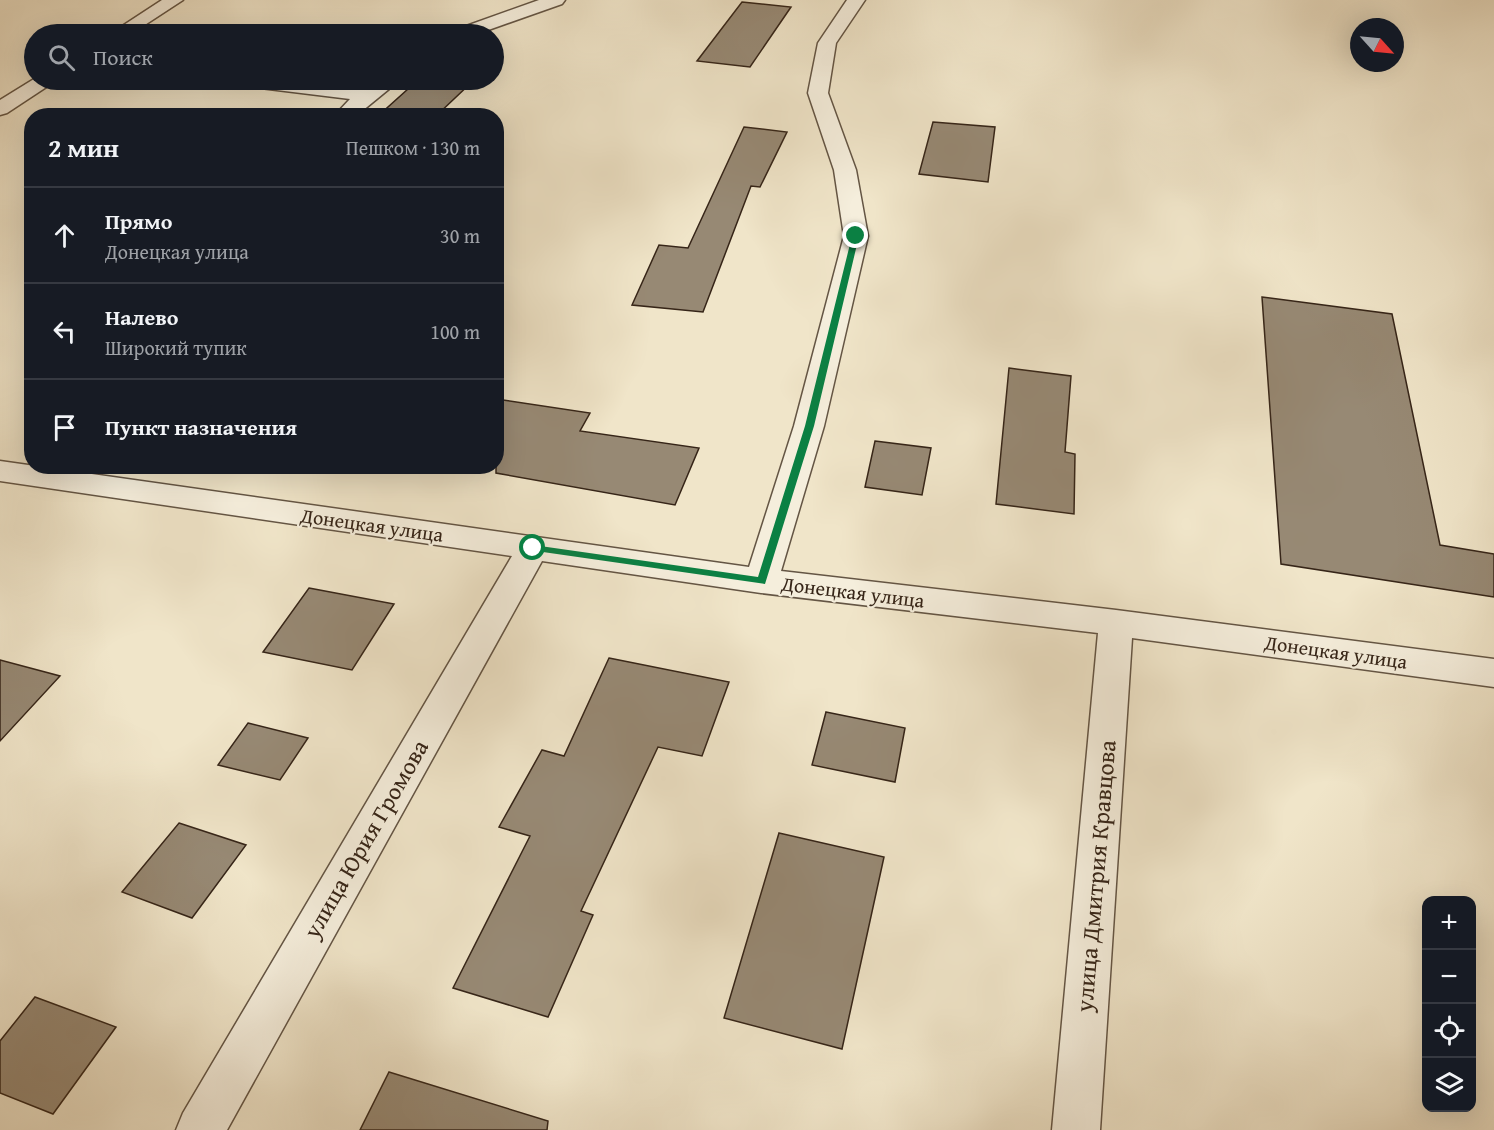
<!DOCTYPE html>
<html lang="ru">
<meta charset="utf-8">
<style>
:root{--surface:#171b24;--page:#20242c;--text:#f1f3f6;--muted:#9ea1a6;--line:#363941}
body{margin:0;font-family:"Gentium Book Plus",serif;background:var(--page);color:var(--text)}
.controls{position:absolute;right:18px;bottom:18px;display:grid;overflow:hidden;border-radius:12px;box-shadow:0 6px 24px #0002}
.controls button{width:54px;height:54px;display:grid;place-items:center;padding:0;border:0;border-bottom:2px solid var(--line);background:var(--surface);color:var(--text);font:30px sans-serif}
.compass{position:absolute;left:1350px;top:18px;width:54px;height:54px;border-radius:50%;background:var(--surface);box-shadow:0 6px 24px #0002;rotate:117deg}
.stop{position:absolute;width:18px;height:18px;margin:-14px;border:4px solid #0b8043;border-radius:50%;background:#fff}
.stop.end{background:#0b8043;border-color:#fff;box-shadow:0 2px 6px #0008}
.list{margin:0;padding:0;list-style:none}
h2{display:flex;justify-content:space-between;align-items:center;height:78px;margin:0;padding:0 24px;font-size:26px}
h2 small{font-size:20px;font-weight:400;color:var(--muted)}
.list li{display:grid;grid-template-columns:39px 1fr auto;gap:18px;align-items:center;box-sizing:border-box;height:96px;padding:0 24px;border-top:2px solid var(--line)}
.list b{display:block;font-size:22px;white-space:nowrap}
.list p{margin:0;font-size:20px;white-space:nowrap;color:var(--muted)}
.list em{font-size:20px;font-style:normal;color:var(--muted)}
.icon{flex:none;width:33px;height:33px;fill:none;stroke:currentColor;stroke-width:2;stroke-linecap:round;stroke-linejoin:round}
.map{position:relative;flex:none;width:1494px;height:1130px;overflow:hidden}
.search{position:absolute;background:var(--surface);box-shadow:0 6px 24px #0002;left:24px;top:24px;width:480px;height:66px;display:flex;align-items:center;gap:15px;box-sizing:border-box;padding:0 21px;border-radius:33px;color:var(--muted);font-size:22px}
.panel{position:absolute;background:var(--surface);box-shadow:0 6px 24px #0002;left:24px;top:108px;width:480px;height:366px;border-radius:24px}
.map>svg:first-child{display:block}
.building{fill:#978974;stroke:#362518;stroke-width:1.5}
.lines{fill:none;stroke-linecap:round;stroke-linejoin:round}
.minor-casing{stroke:#645544;stroke-width:3}
.minor{fill:#f5eedc;fill-rule:evenodd}
.route{fill:#0b8043}
.labels{text-anchor:middle;stroke-width:4.5;stroke-linejoin:round;paint-order:stroke}
.street-label{font-size:20px;fill:#362518;stroke:#f5eedc}
.near-street-label{font-size:24px;fill:#362518;stroke:#f5eedc}
</style>
<div class="map">
<svg width="1494" height="1130" viewBox="0 0 1494 1130">
<rect width="100%" height="100%" fill="#f0e5c9"/>
<filter id="stains"><feTurbulence type="fractalNoise" baseFrequency=".00333" numOctaves="4"/><feColorMatrix values="0 0 0 0 .2 0 0 0 0 .09 0 0 0 0 .02 0 0 0 .5 -.17"/></filter>
<radialGradient id="worn" r=".72"><stop offset=".6" stop-color="#630" stop-opacity="0"/><stop offset="1" stop-color="#630" stop-opacity=".3"/></radialGradient>
<g class="building">
<polygon points="742,2 791,7 750,67 697,61"/>
<polygon points="418,80 474,80 436,116 378,116"/>
<polygon points="933,122 995,127 988,182 919,174"/>
<polygon points="744,127 787,132 760,187 751,186 703,312 632,305 659,245 688,248"/>
<polygon points="1262,297 1392,314 1440,545 1494,554 1494,597 1281,564"/>
<polygon points="1009,368 1071,376 1065,452 1075,454 1074,514 996,504"/>
<polygon points="496,399 590,413 580,431 699,448 675,505 496,473"/>
<polygon points="875,441 931,448 922,495 865,487"/>
<polygon points="309,588 394,604 352,670 263,652"/>
<polygon points="609,658 729,682 702,756 658,747 581,911 593,915 548,1017 453,988 530,836 499,827 542,750 564,756"/>
<polygon points="0,660 60,676 0,741"/>
<polygon points="826,712 905,728 895,782 812,765"/>
<polygon points="248,723 308,738 280,780 218,765"/>
<polygon points="179,823 246,845 192,918 122,892"/>
<polygon points="779,833 884,857 842,1049 724,1018"/>
<polygon points="35,997 116,1027 53,1114 0,1093 0,1041"/>
<polygon points="389,1072 548,1121 547,1130 360,1130"/>
</g>
<g class="lines">
<g class="minor-casing">
<g id="minor">
<polygon points="162,0 183,0 131,34 110,34"/>
<polygon points="539,0 565,0 562,4 477,34 452,34 455,30"/>
<polygon points="847,0 865,0 836,43 828,93 856,170 868,236 824,426 781,571 1116,610 1494,659 1494,687 1132,638 1100,1130 1052,1130 1098,633 761,593 542,561 227,1130 176,1130 183,1113 512,556 0,481 0,461 749,567 794,426 844,236 834,170 808,93 818,43"/>
<polygon points="34,79 57,80 7,113 0,115 0,100"/>
<polygon points="234,80 288,80 362,89 377,80 400,80 356,116 334,116 350,99 244,86"/>
</g>
</g>
<use href="#minor" class="minor"/>
</g>
<polygon class="route" points="856,233 859,236 814,426 765,584 529,550 529,546 533,545 758,577 805,426 852,236"/>
<g class="labels">
<g class="street-label">
<text transform="translate(372 525) rotate(8)" y="7">Донецкая улица</text>
<text transform="translate(853 592) rotate(7)" y="7">Донецкая улица</text>
<text transform="translate(1336 652) rotate(8)" y="7">Донецкая улица</text>
</g>
<g class="near-street-label">
<text transform="translate(366 839) rotate(-60)" y="8">улица Юрия Громова</text>
<text transform="translate(1096 876) rotate(-85)" y="8">улица Дмитрия Кравцова</text>
</g>
</g>
<rect width="100%" height="100%" filter="url(#stains)"/>
<rect width="100%" height="100%" fill="url(#worn)"/>
</svg>
<div class="controls">
<button>+</button>
<button>−</button>
<button><svg class="icon" aria-label="locate" viewBox="0 0 24 24"><circle cx="12" cy="12" r="6"/><path d="M12 2v4M12 18v4M2 12h4M18 12h4"/></svg></button>
<button><svg class="icon" aria-label="layers" viewBox="0 0 24 24"><path d="M12 4l9 5-9 5-9-5zM3 14l9 5 9-5"/></svg></button>
</div>
<svg class="compass" viewBox="-18 -18 36 36"><path d="M0-13l5 13h-10z" fill="#e53935"/><path d="M0 13l5-13h-10z" fill="#9ea1a6"/></svg>
<div class="stop" style="left:533px;top:548px"></div>
<div class="stop end" style="left:856px;top:236px"></div>
<div class="search"><svg class="icon" aria-label="search" viewBox="0 0 24 24"><circle cx="10" cy="10" r="6"/><path d="M15 15l6 6"/></svg>Поиск</div>
<section class="panel">
<h2>2 мин<small>Пешком · 130 m</small></h2>
<ul class="list">
<li><svg class="icon" aria-label="ahead" viewBox="0 0 24 24"><path d="M12 20V5M6 11l6-6 6 6"/></svg><div><b>Прямо</b><p>Донецкая улица</p></div><em>30 m</em></li>
<li><svg class="icon" aria-label="left" viewBox="0 0 24 24"><path d="M17 20v-9H6M10 6l-5 5 5 5"/></svg><div><b>Налево</b><p>Широкий тупик</p></div><em>100 m</em></li>
<li><svg class="icon" aria-label="arrive" viewBox="0 0 24 24"><path d="M6 21V4h12l-3 4 3 4H6"/></svg><div><b>Пункт назначения</b></div></li>
</ul>
</section>
</div>
